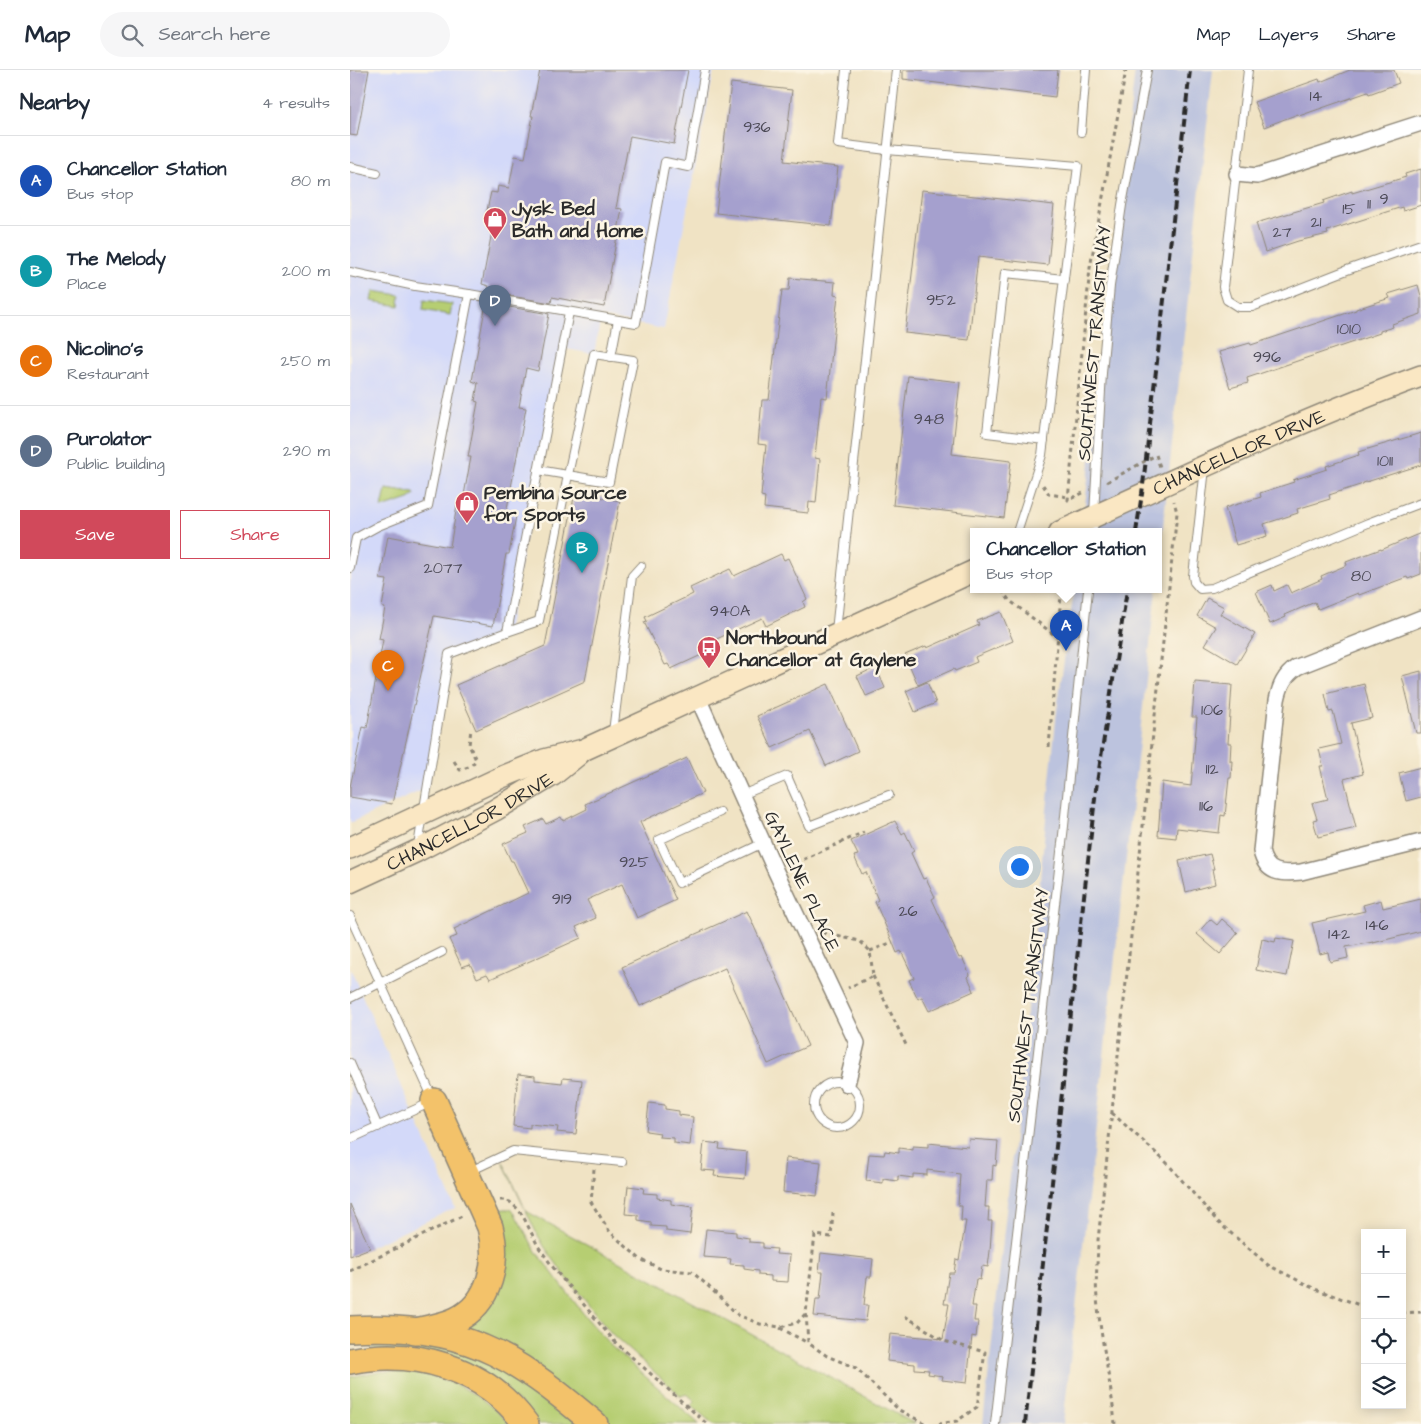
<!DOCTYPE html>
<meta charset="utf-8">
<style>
:root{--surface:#fff;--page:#f6f6f7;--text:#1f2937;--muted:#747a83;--line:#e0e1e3;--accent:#d1495b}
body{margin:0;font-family:"Architects Daughter",sans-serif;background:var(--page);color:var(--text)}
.controls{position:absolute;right:15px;bottom:15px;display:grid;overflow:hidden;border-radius:0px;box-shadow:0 2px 12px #0003}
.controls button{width:45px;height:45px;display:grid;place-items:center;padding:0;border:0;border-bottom:1px solid var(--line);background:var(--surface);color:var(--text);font:25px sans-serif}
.you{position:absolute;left:669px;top:796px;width:18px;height:18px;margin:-12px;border:4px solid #fff;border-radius:50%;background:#1a73e8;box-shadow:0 0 0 8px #1a73e833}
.badge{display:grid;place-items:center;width:32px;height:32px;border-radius:50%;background:var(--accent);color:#fff;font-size:16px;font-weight:700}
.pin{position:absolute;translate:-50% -41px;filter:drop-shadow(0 1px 2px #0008)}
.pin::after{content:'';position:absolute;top:26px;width:18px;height:15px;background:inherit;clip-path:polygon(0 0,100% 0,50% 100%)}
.popup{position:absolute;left:620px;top:458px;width:192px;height:65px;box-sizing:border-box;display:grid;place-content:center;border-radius:0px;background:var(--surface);filter:drop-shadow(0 1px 4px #0005);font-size:16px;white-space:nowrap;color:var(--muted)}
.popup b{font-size:19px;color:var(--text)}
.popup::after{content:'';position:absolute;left:50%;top:100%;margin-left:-10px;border:10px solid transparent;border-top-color:var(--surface)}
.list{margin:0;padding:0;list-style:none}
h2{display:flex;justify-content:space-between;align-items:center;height:65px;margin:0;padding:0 20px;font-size:21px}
h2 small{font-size:16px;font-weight:400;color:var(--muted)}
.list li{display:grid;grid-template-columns:32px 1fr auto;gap:15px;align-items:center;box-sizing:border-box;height:90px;padding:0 20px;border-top:1px solid var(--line)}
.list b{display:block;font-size:19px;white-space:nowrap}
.list p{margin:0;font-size:16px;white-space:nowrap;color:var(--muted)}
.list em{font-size:16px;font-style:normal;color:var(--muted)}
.actions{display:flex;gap:10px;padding:15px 20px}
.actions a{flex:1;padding:11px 0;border:1px solid var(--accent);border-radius:0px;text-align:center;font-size:18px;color:var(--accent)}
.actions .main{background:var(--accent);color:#fff}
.icon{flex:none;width:28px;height:28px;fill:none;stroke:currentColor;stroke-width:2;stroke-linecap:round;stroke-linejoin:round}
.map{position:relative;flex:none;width:1071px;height:1354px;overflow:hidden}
header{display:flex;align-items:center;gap:30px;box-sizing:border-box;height:70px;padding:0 25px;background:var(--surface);border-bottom:1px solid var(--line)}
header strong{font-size:24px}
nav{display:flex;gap:28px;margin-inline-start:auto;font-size:18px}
.search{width:350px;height:45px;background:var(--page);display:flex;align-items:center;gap:12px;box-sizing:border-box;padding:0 18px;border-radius:28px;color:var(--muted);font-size:19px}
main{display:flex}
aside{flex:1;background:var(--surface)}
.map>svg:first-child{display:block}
.built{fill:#d3d9f9}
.industrial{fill:#bcc3de}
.green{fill:#b6ce72;stroke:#707c4e}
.building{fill:#a5a0ce}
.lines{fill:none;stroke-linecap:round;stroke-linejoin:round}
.lane-casing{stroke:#8e8778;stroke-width:10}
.street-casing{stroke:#8e8778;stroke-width:18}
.secondary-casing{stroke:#8e8778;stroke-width:24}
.primary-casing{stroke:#8e8778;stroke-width:28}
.path{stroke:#8e8778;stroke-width:3;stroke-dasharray:4 4;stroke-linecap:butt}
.lane{stroke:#fff;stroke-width:8}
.street{stroke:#fff;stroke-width:15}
.secondary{stroke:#fae7c3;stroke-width:21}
.primary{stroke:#f3c26a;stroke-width:25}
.rail{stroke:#2b2b2b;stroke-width:4;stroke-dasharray:8 4;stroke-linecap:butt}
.labels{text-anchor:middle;stroke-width:5;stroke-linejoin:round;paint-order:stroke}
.number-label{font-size:16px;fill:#4a4854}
.poi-label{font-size:19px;font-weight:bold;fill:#2b2b2b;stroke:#fcf5e5;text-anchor:start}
.street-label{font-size:19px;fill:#2b2b2b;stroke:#fcf5e5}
</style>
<header>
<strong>Map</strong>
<div class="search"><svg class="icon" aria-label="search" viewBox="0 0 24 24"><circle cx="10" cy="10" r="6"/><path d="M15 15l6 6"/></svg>Search here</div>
<nav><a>Map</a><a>Layers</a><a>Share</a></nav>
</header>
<main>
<aside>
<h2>Nearby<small>4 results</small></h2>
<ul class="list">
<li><span class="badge" style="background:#1a4fb4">A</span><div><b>Chancellor Station</b><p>Bus stop</p></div><em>80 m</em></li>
<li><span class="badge" style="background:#0f9aa8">B</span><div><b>The Melody</b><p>Place</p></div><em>200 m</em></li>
<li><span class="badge" style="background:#e8710a">C</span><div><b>Nicolino's</b><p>Restaurant</p></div><em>250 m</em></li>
<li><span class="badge" style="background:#5c6f8a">D</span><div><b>Purolator</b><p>Public building</p></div><em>290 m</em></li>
</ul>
<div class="actions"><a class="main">Save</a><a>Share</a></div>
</aside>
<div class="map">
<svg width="1071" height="1354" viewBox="0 0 1071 1354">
<rect width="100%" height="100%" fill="#fcf5e5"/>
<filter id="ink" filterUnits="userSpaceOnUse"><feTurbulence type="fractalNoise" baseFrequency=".02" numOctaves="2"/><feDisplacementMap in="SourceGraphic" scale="10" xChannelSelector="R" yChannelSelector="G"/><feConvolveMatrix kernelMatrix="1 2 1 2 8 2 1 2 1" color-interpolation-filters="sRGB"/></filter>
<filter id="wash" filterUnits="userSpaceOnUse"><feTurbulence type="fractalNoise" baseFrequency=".0096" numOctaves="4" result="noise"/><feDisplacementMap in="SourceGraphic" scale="20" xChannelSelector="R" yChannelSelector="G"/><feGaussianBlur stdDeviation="1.12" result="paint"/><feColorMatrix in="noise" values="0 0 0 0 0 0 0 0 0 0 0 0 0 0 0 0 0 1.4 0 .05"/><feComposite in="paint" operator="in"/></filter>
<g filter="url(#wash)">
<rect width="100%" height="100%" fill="#f0e3c4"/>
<g class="built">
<polygon points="0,0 364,0 314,259 251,247 244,284 212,278 157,562 99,584 77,718 0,753"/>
<polygon points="0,898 105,1138 0,1186"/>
</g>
<g class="industrial">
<polygon points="785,0 863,0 809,493 808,462 732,462"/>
<polygon points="724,520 806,520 713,1354 633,1354 666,1050 707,640"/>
</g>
<g class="green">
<polygon points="23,221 50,225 49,236 21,231"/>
<polygon points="74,230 102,234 100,245 73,240"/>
<polygon points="36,419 64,423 65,425 59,429 32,438"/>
<polygon points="153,1092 176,1141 565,1354 363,1354 342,1336 344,1330 337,1324 331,1326 262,1264 213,1203 194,1176 185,1160"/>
<polygon points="154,1139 161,1139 165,1144 187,1183 236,1247 261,1276 349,1354 257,1354 234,1333 111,1259 121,1248 142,1143"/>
<polygon points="68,1272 87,1274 125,1286 168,1307 228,1354 188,1354 170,1332 20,1277 44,1273"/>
<path d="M 46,1301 C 90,1303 129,1320 159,1354 L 0,1354 L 0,1307 L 25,1302 Z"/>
</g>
<g id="blocks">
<g class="building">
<polygon points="0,0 19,0 7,66 0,65"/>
<polygon points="190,0 338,0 324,74 280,66 266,138 272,139 254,237 202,227 201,233 138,222 139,216 132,214 144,151 135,149 141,122 147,123 148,116 159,118 165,86 175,88 183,46 181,46"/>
<polygon points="553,0 708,0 705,27 553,9"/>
<polygon points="1000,0 1044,0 1049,13 1019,24 1018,22 949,46 948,44 914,57 904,32 969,9 970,12"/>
<polygon points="381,13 442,20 434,91 488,97 481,156 366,143"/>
<polygon points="1071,99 1071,135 1053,141 1052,137 1030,144 977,161 978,164 948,171 915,182 906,153 974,133 973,131 1002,121 1002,123 1056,107 1055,104"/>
<polygon points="572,120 704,135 698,195 628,187 619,270 555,263"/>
<polygon points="440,208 485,212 484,224 488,225 477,328 471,327 465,388 470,389 466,433 459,432 458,443 414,438 415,427 411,426 416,375 408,374 412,330 419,330 432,220 439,220"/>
<polygon points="1068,215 1071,226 1071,244 1042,254 1043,257 1030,261 1030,263 897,308 898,313 880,318 869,282 900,273 901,275 1006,240 1006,239 1040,228 1038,224"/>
<polygon points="136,233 199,244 188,301 176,298 169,337 176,338 156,444 166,446 159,484 156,484 143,556 84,546 42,734 0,727 0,717 13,657 17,658 33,570 29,569 35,538 32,537 37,510 30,509 38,466 100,477 107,435 112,436 121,387 118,387 128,332 125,331 128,313 122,311"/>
<polygon points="558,306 610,312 602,384 661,391 654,448 543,435"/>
<polygon points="1071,363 1071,395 1013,413 1013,414 979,425 980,429 947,439 948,443 914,454 917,466 886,475 875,438 911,427 910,423 944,412 943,410 977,399 976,396 1009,385 1008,382"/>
<polygon points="225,422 270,431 235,611 126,660 106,615 195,576"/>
<polygon points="1071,463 1071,504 1058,509 1057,507 1009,525 1008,523 968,539 965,532 935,545 936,547 920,554 906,522 922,515 924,521 937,515 941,523 972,509 971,506 997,495 996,492 1031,479 1031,480"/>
<polygon points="431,484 434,490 438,488 457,529 453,532 455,537 416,556 412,548 358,573 359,575 356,577 358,582 321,599 318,594 315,595 294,552 297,551 295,547 343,524 340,518 380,499 384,506"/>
<polygon points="857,528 874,537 870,544 905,564 887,594 855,575 866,557 847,546"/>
<polygon points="651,542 663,571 625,587 627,592 605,601 604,599 568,615 555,585 576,576 577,578 629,555 627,551"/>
<polygon points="526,597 535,618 516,626 507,606"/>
<polygon points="1071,601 1071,663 1066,663 1052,606"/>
<polygon points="577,612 586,633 565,642 556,621"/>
<polygon points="845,612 882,615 878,673 881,673 880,691 882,691 881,708 879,708 875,746 871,745 869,763 827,758 826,768 808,766 812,712 841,716 847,647 842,647"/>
<polygon points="478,614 508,681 476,696 460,661 422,678 407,646"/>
<polygon points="1014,614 1022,648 1001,653 1013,704 994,709 1006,758 968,767 963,750 967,749 962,733 978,729 970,696 973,696 969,679 991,674 983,641 979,642 975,624"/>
<polygon points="337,688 353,723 290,752 326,830 287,848 272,814 237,830 246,848 226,857 231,868 140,909 137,904 127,908 120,894 112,897 99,869 107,866 104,859 178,823 163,791 161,791 153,774 178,763 175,757 193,749 196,754 211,747 213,751 237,739 235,734"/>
<polygon points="1071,697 1071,727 1056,731 1049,703"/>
<polygon points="545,751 552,764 555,762 564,781 561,783 573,809 576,808 585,827 582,829 609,888 612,887 620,905 618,907 624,921 579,941 572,927 568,929 559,910 564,908 551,881 547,883 540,866 525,832 528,830 516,802 512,804 504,786 508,785 501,771"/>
<polygon points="860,784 864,799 862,799 865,814 836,822 829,791"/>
<polygon points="1071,829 1071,861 1023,873 1023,872 996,877 998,888 980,892 978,882 970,884 962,853 1015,841 1013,835 1031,830 1033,838"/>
<polygon points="397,841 458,976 418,994 375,898 290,936 272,897"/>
<polygon points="860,849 867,855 872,849 888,863 870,884 847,864"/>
<polygon points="926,868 944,871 937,906 906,900 912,869 925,872"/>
<polygon points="168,1004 185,1006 185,1010 212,1013 213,1008 232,1010 226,1064 207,1062 208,1057 180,1054 180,1058 163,1056"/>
<polygon points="299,1033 315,1035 315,1039 329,1041 329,1045 343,1047 340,1075 324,1073 324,1068 309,1067 310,1063 296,1061"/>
<polygon points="619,1069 648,1071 646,1096 643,1095 642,1110 637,1110 635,1137 639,1137 638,1151 642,1151 640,1181 638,1197 632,1196 630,1210 626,1209 622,1236 626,1236 624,1251 628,1251 626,1267 622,1266 617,1313 592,1310 593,1306 578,1304 579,1300 565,1299 565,1294 537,1291 540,1264 593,1269 599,1234 594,1234 599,1203 604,1203 606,1189 609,1190 616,1151 611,1151 612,1136 608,1136 610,1104 577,1100 577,1105 563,1104 563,1108 548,1106 548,1111 533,1109 533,1113 516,1111 519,1084 534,1085 535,1081 549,1083 549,1078 563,1080 563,1076 578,1077 578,1073 618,1077"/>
<polygon points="354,1072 370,1074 369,1079 397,1082 395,1109 364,1106 365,1101 351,1100"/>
<polygon points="436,1088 471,1092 467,1126 433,1122"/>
<polygon points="278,1116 294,1118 293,1123 307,1124 307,1128 321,1130 321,1134 343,1137 340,1164 316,1161 316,1157 301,1156 301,1152 288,1150 288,1145 275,1144"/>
<polygon points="0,1134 20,1178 0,1186"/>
<polygon points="356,1159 386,1162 386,1166 399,1168 399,1172 413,1173 413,1178 427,1179 426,1184 440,1185 438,1212 421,1211 421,1206 408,1205 408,1201 394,1199 394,1195 380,1194 381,1189 353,1187"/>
<polygon points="471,1183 523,1189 521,1207 517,1207 514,1235 518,1235 516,1251 464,1246 466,1229 470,1229 473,1202 469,1202"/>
</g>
</g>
</g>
<g filter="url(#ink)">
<use href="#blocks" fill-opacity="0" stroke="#8e8778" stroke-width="1"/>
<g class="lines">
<g class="lane-casing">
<g id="lane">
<polyline points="496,0 488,74 537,80 728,96 692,385 667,462"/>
<polyline points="898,0 873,217 877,230 888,237 902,237 997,200 1071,174"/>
<polyline points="731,62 736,0"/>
<polyline points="0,97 27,103"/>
<polyline points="0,202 65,216 119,224 286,253 315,92 338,97 355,0"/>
<polyline points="261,287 268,250"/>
<polyline points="694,370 637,363 655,203 714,209"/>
<polyline points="855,398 843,506 844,512 850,519 862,518 1018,453 1071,433"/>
<path d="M 188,400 L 259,412 L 283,290 L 244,284 L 218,405 L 189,551 L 157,562 C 178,455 199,348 219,242"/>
<polyline points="743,462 752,303 760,216 772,135 797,0"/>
<polyline points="0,498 6,468 28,456 78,436 119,224"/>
<polyline points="486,561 546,0"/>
<polyline points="263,662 282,506 291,496"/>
<polyline points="392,725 437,706 459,756 539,725"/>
<polyline points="370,742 309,770 329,813 413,773"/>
<polyline points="68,776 99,584 157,562"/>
<polyline points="0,846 84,1031 0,1069"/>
<polyline points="0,928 92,882"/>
<polyline points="0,993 28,1057"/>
<circle cx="487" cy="1035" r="23"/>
<polyline points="118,1102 163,1081 272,1092"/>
<polyline points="645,1354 714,756 738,520"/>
</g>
</g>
<g class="street-casing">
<g id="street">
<polyline points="887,104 907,106 1071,53"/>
<path d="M 1071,548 L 947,597 C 934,606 930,616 927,630 L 911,781 C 916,804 931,804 951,802 L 1071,772"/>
<polyline points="348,628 426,802 507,973 497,1014"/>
</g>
</g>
<g class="secondary-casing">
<g id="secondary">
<path id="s1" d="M 710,462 C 829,408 948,351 1071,306"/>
<polyline points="0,778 152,707 194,690 233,680 624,501"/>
<path id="s2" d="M 0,812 L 67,781 L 145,740 L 203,705 L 229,684"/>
</g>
</g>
<g class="primary-casing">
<g id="primary">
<path d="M 0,1259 C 49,1256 101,1261 145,1283 C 182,1301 214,1328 245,1354"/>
<path d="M 65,1261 C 78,1258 93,1256 106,1250 C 141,1233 149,1191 140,1157 L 84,1031"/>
<path d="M 0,1291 C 66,1278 135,1298 176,1354"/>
</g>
</g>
<g class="path">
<polyline points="757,412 806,385 810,397"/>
<polyline points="693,415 699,424 718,427"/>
<polyline points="733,423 718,430 740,198 776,0"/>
<polyline points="652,520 659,530 707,567"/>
<polyline points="699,677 711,524 709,520"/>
<polyline points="104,691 110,700 121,696 126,690 119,675 121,659"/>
<polyline points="439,796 514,762"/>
<polyline points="472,863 510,871 520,881 523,906 498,918"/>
<polyline points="520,881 543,872"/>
<polyline points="523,906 557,977"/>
<polyline points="762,1043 817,1093 868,1152 918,1195 965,1219 1015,1237"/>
<polyline points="244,1099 241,1132 260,1162 290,1189 311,1199 342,1202 357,1215 388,1245 410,1254 430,1257 447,1253 456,1243"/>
<polyline points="150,1130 153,1130 160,1132 169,1140 175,1150 188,1176 205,1200 265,1272 357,1354"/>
<polyline points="483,1143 481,1167 465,1165 456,1243 458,1273 477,1286 506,1298 549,1340 576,1354"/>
<polyline points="0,1201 112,1146"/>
<polyline points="1052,1243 1071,1242"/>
<polyline points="555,1246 594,1271 635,1282 627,1337 607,1351 589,1354"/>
<polyline points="430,1258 458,1273"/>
<path d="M 765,1354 C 761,1312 751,1271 747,1228 C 745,1209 748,1189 748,1170 L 827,443 L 824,431"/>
</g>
<use href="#lane" class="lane"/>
<use href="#street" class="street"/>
<use href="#secondary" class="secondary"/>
<use href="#primary" class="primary"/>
<g class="rail">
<polyline points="786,462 792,424 840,0"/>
<polyline points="675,1354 746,719 777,520"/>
</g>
</g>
</g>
<defs>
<g id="shop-pin" transform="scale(1.25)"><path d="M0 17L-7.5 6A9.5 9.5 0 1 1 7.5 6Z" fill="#d1495b" stroke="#fcf5e5"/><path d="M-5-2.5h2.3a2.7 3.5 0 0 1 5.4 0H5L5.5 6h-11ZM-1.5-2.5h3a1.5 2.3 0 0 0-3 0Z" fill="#fff"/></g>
<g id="bus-pin" transform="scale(1.25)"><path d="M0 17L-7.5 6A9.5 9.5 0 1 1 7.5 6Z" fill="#d1495b" stroke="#fcf5e5"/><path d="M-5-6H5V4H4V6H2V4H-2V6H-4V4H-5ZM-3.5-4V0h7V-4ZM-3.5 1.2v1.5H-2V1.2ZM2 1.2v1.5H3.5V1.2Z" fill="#fff"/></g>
</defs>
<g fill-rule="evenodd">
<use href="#shop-pin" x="145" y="149"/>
<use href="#shop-pin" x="117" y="433"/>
<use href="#bus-pin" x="359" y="578"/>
</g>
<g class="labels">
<g class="number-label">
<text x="966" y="31">14</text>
<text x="407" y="62">936</text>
<text x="1034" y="134">9</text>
<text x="1019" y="139">11</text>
<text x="999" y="144">15</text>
<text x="966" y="157">21</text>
<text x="932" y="167">27</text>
<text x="591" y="235">952</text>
<text x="999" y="264">1010</text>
<text x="917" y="292">996</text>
<text x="579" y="354">948</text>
<text x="1035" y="396">1011</text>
<text x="93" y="503">2077</text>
<text x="1011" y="511">80</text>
<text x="380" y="546">940A</text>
<text x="862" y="645">106</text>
<text x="862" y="704">112</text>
<text x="856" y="741">116</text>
<text x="284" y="797">925</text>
<text x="212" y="834">919</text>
<text x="558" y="846">26</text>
<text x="1027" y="860">146</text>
<text x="989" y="869">142</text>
</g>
<g class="poi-label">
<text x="162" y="145">Jysk Bed<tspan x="162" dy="22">Bath and Home</tspan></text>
<text x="134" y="429">Pembina Source<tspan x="134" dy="22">for Sports</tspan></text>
<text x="376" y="574">Northbound<tspan x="376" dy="22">Chancellor at Gaylene</tspan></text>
</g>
<g class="street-label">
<text transform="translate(743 273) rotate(-85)" y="7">SOUTHWEST TRANSITWAY</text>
<text dy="7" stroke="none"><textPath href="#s1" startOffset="196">CHANCELLOR DRIVE</textPath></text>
<text dy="7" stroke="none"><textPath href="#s2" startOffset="134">CHANCELLOR DRIVE</textPath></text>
<text transform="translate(453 811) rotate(65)" y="7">GAYLENE PLACE</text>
<text transform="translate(677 935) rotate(-83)" y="7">SOUTHWEST TRANSITWAY</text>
</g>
</g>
</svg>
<div class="controls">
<button>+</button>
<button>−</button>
<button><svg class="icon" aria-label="locate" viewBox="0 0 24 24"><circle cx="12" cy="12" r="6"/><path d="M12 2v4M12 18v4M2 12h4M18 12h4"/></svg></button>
<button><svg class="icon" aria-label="layers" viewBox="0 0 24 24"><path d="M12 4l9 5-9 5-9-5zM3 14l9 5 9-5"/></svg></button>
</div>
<div class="you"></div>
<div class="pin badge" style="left:716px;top:581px;background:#1a4fb4">A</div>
<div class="popup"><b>Chancellor Station</b>Bus stop</div>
<div class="pin badge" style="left:232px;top:503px;background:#0f9aa8">B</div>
<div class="pin badge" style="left:38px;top:621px;background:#e8710a">C</div>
<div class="pin badge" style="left:145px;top:256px;background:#5c6f8a">D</div>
</div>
</main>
